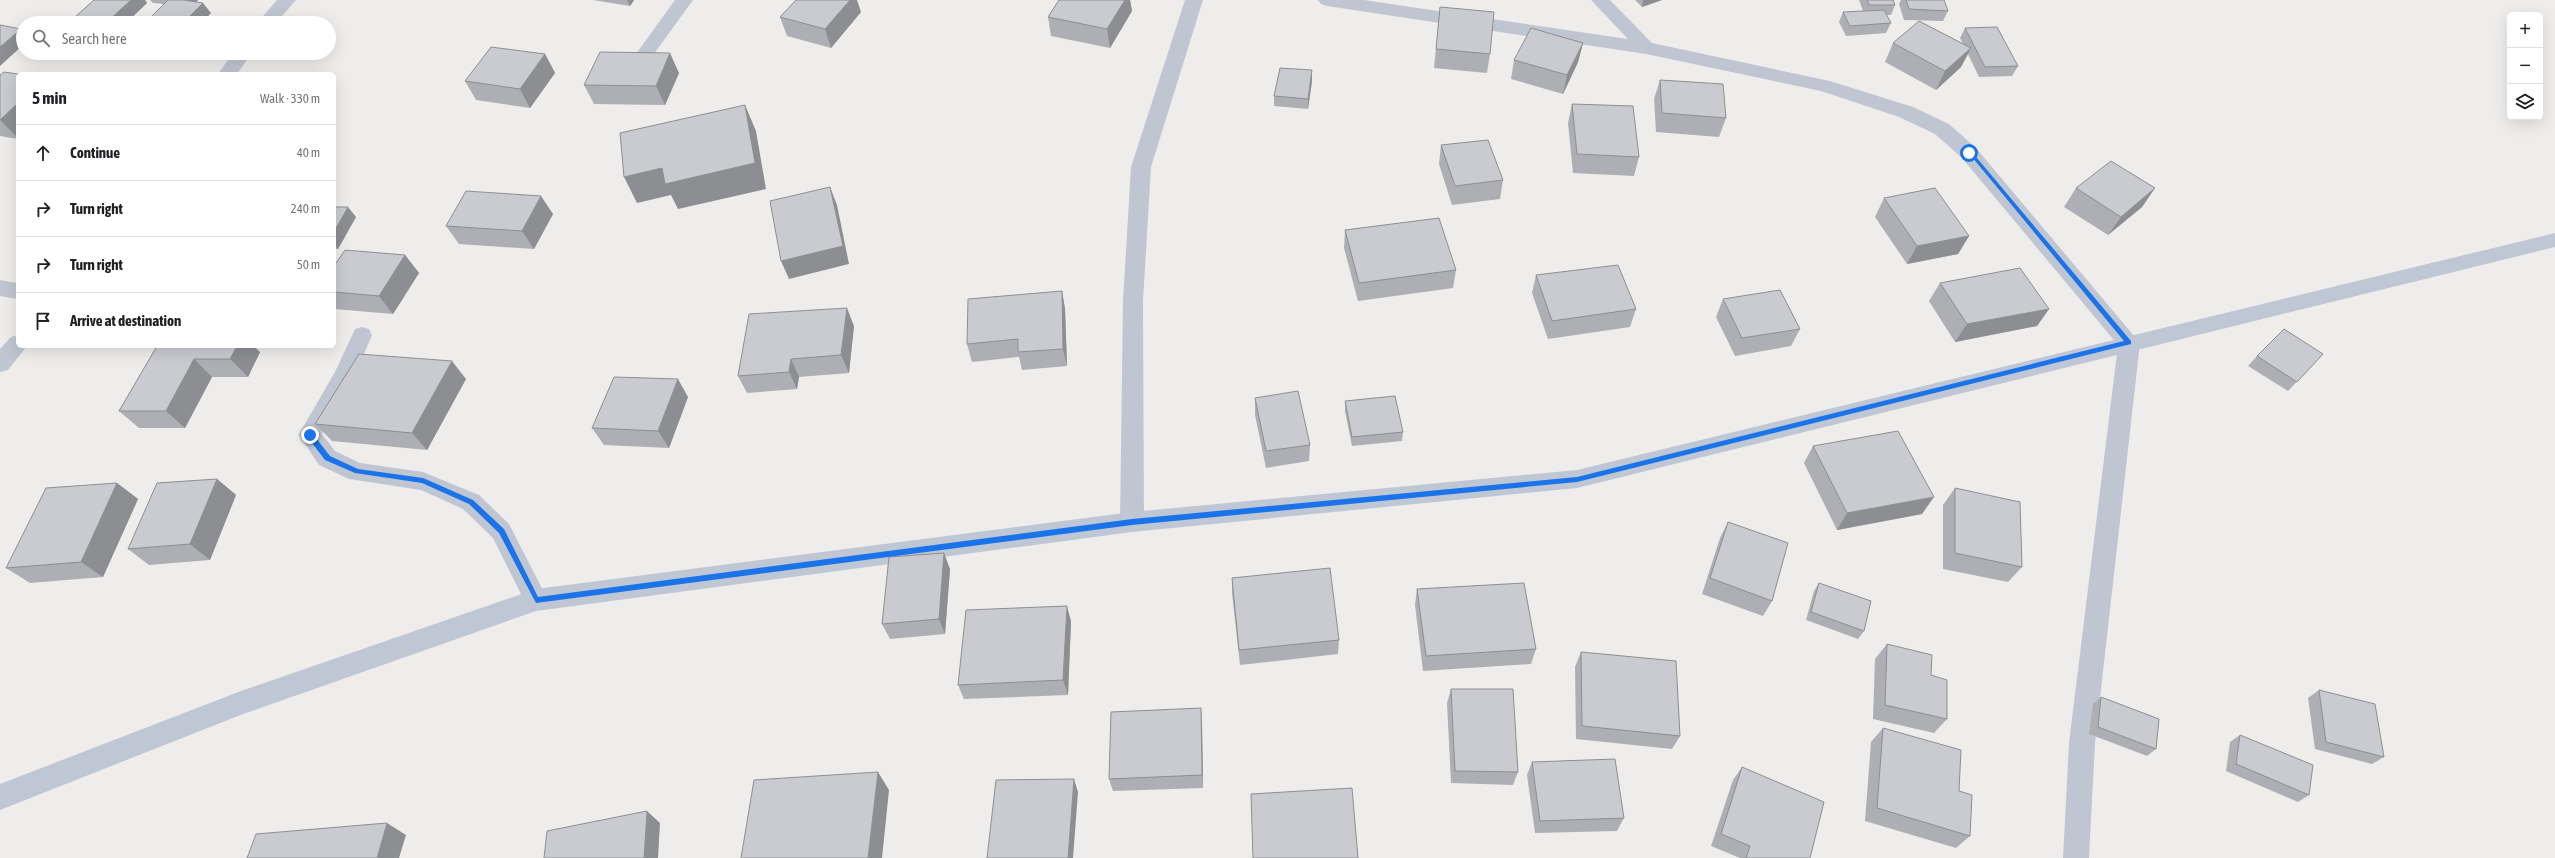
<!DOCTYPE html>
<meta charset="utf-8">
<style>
:root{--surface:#fff;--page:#f6f6f6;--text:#202124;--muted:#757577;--line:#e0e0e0}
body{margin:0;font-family:"Asap Condensed",sans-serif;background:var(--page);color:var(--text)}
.controls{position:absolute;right:12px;top:12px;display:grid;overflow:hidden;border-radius:6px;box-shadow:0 4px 16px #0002}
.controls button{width:36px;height:36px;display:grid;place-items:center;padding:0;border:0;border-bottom:1px solid var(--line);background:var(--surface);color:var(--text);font:20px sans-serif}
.stop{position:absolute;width:12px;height:12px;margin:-9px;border:3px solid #1a73e8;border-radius:50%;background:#fff}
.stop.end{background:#1a73e8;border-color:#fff;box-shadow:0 1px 4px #0008}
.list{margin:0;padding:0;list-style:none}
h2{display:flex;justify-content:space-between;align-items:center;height:52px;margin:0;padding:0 16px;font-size:17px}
h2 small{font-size:13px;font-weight:400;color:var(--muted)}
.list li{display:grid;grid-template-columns:26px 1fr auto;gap:12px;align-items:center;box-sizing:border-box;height:56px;padding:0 16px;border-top:1px solid var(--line)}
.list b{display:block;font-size:15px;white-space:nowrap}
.list em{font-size:13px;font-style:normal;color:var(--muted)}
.icon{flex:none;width:22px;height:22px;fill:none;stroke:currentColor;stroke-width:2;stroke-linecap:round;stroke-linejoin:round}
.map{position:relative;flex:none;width:2555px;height:858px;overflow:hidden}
.search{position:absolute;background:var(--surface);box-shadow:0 4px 16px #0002;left:16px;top:16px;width:320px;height:44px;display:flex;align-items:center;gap:10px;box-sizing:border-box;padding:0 14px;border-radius:22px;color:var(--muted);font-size:15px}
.panel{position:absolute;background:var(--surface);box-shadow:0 4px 16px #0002;left:16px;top:72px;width:320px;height:276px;border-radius:6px}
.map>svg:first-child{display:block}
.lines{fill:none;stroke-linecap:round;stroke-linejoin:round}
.lane{fill:#c0c6d1;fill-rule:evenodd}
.street{fill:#c0c6d1;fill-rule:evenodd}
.secondary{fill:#c0c7d4;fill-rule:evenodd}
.wall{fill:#aeafb4}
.shaded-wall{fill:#8d8e92}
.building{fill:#cacbd1;stroke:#8d8e92}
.route{fill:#1a73e8}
</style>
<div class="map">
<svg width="2555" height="858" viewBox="0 0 2555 858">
<rect width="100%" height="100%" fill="#efedec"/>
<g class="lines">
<polygon class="lane" points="675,0 693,0 643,69 631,69 628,65 631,61"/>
<g class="street">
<polygon points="277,0 296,0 276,23 257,23"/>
<polygon points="1185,0 1203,0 1151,167 1143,301 1144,522 1140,529 1132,532 1124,529 1120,522 1123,301 1131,167"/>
<polygon points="1318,0 1364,0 1628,39 1591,0 1610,0 1652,43 1830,81 1913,107 1949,124 1976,148 2140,343 2095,743 2089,858 2063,858 2069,743 2118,345 1962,158 1935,134 1899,117 1821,91 1646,54 1327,6 1321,4"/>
<polygon points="233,53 252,53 237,74 218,74"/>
<polygon points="0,280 18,283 18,299 0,296"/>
<polygon points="362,327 369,329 372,335 355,375 322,434 335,451 360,463 423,472 479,495 509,524 548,600 544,608 536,611 528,608 493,538 463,509 421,490 349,479 319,465 299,435 302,429 335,372 355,329"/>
<polygon points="18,335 18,346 27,346 8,370 0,372 0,349 11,337"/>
</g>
<polygon class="secondary" points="2555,233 2555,247 1577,488 1132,532 536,611 243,714 0,810 0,784 241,691 536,589 1132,512 1577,470"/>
</g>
<g class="wall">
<polygon points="94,0 145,0 147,3 126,23 81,23 75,17"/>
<polygon points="150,0 198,0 196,2 211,13 201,23 145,23 164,4 153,3"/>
<polygon points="593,0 634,0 630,6"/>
<polygon points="1059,0 1130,0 1132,11 1110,48 1051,36 1048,17"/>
<polygon points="1635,0 1662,0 1642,7"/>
<polygon points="1859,0 1893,0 1895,5 1891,15 1886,15 1891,23 1886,33 1846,36 1839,22 1843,12 1863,11"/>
<polygon points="1901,0 1944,0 1948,11 1943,21 1904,20 1899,4"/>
<polygon points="1440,7 1490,54 1487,73 1434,68"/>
<polygon points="861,12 831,48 787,36 780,17"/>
<polygon points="1965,28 2018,66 2012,76 1979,77 1968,54 1961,67 1936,90 1885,62 1893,43 1963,44 1960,38"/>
<polygon points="1583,43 1578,62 1563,94 1511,79 1514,60"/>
<polygon points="545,54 555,73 530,108 476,100 465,81"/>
<polygon points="679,73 665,105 594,104 584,85"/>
<polygon points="18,74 18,139 0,136 0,75"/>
<polygon points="1660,80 1726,118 1719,137 1656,132 1654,99"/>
<polygon points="1312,81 1308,109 1274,106 1274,96"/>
<polygon points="1572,104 1639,157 1634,176 1573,173 1568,123"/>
<polygon points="1441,145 1503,180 1500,199 1452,205 1439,164"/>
<polygon points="2076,188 2155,188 2142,207 2108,235 2064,207"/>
<polygon points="1884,198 1969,236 1958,254 1907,264 1875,217"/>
<polygon points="334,207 356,217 338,249 334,249"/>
<polygon points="553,214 534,249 459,244 446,226"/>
<polygon points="1345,230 1456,270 1453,288 1358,301 1344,248"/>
<polygon points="405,255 419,273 393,314 334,309 334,266"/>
<polygon points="1536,275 1636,309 1630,327 1548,339 1532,293"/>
<polygon points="1940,283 2049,309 2037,326 1955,342 1929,301"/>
<polygon points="1062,291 1065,309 1067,366 1022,370 1019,357 972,362 967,344"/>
<polygon points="1723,299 1800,329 1791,346 1735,356 1716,317"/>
<polygon points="854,326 849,373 799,377 797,389 747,393 738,376"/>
<polygon points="157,346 260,352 248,377 212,377 185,428 139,428 119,411"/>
<polygon points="2323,354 2288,391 2248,366 2257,356"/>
<polygon points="466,379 427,450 332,441 315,424"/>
<polygon points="688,397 669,448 604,445 592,428"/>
<polygon points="1255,398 1310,445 1309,461 1266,468 1255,415"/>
<polygon points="1345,401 1403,432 1402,441 1352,446 1345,411"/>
<polygon points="1813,446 1922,514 1837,530 1804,463"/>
<polygon points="217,479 236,495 210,560 149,565 128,549"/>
<polygon points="117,483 138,499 103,577 30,583 6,568"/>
<polygon points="1955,488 2022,567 2008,582 1943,569 1943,505"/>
<polygon points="1728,522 1772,601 1763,616 1702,594 1720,538"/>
<polygon points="950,569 945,634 890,639 882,624"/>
<polygon points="1232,578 1339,640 1338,654 1240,665 1232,593"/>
<polygon points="1819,583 1864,631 1858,639 1806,620 1814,591"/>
<polygon points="1417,589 1536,649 1531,664 1423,671 1415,605"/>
<polygon points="1071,621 1068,695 964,699 958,685"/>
<polygon points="1887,644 1931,675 1947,719 1934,733 1873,719 1875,659"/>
<polygon points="1581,652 1680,736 1672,749 1576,739 1575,667"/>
<polygon points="1451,689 1518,772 1513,785 1451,783 1447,703"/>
<polygon points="2319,690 2384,757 2372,764 2315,749 2308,698"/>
<polygon points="2101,697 2156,749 2147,756 2089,734 2093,704"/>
<polygon points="1202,722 1203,788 1113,791 1109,779"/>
<polygon points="1883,728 1959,791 1970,836 1956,848 1865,821 1871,742"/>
<polygon points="2240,735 2309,795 2298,802 2226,771 2230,742"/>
<polygon points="1532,762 1624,818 1617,831 1535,833 1527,775"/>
<polygon points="1742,767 1810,858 1740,858 1711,846 1733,780"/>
</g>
<g class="shaded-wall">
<polygon points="131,0 145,0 147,3 126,23 108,23 107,22"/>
<polygon points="185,0 198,0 191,7"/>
<polygon points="627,0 634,0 630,6"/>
<polygon points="850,0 857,0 861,12 831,48 825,29"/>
<polygon points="1125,0 1130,0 1132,11 1110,48 1107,29"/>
<polygon points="1643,0 1662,0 1642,7"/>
<polygon points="203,3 211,13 201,23 183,23"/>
<polygon points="21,29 23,31 23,45 0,66 0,47"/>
<polygon points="1583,43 1578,62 1563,94 1567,75"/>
<polygon points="1971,48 1961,67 1936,90 1945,71"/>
<polygon points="670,53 679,73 665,105 656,86"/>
<polygon points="545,54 555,73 530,108 520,89"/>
<polygon points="1312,70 1312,81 1308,109 1308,99"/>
<polygon points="18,103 18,138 0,120"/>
<polygon points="745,105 756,131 766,189 678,209 671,195 637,203 624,177"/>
<polygon points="830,187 837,205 849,264 789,279 781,261"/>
<polygon points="2155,188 2142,207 2108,235 2121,217"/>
<polygon points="541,196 553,214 534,249 522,231"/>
<polygon points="348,207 356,217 338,249 334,244 334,232"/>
<polygon points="1969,236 1958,254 1907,264 1917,246"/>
<polygon points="405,255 419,273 393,314 379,296"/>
<polygon points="1062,291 1065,309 1067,366 1063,349"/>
<polygon points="847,308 854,326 849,373 841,355"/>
<polygon points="2049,309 2037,326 1955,342 1967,324"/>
<polygon points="237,346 254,346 260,352 248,377 230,359"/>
<polygon points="194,359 212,377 185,428 166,411"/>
<polygon points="791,359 799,377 797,389 789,372"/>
<polygon points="452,361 466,379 427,450 412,433"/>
<polygon points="678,379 688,397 669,448 658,431"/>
<polygon points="217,479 236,495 210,560 190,544"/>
<polygon points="117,483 138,499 103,577 81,562"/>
<polygon points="1934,497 1922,514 1837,530 1847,513"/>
<polygon points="944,553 950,569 945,634 939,619"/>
<polygon points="1067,606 1071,621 1068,695 1063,680"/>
<polygon points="1201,708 1202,722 1203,788 1202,775"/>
<polygon points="878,772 889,790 882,858 868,858"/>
<polygon points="1074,779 1078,792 1073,858 1068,858"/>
<polygon points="647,811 660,823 658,858 644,858"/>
<polygon points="387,823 406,835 399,858 377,858"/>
</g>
<g class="building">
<polygon points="94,0 131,0 107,22 75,17"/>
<polygon points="168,0 184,0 203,3 183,23 145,23"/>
<polygon points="796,0 850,0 825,29 780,17"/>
<polygon points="1059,0 1125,0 1107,29 1048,17"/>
<polygon points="1867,0 1893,0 1895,5 1869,5"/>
<polygon points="1906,0 1944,0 1948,11 1909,9"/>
<polygon points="1440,7 1494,12 1490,54 1436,49"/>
<polygon points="1884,10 1891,23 1850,26 1843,12"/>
<polygon points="1919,21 1971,48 1945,71 1893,43"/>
<polygon points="0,25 21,29 0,47"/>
<polygon points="1997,27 2018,66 1985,67 1965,28"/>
<polygon points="1531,28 1583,43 1567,75 1514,60"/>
<polygon points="491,47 545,54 520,89 465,81"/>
<polygon points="600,52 670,53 656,86 584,85"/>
<polygon points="1280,68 1312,70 1308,99 1274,96"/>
<polygon points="4,72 18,74 18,103 0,120 0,75"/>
<polygon points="1660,80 1723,84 1726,118 1662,113"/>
<polygon points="1572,104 1633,106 1639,157 1577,154"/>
<polygon points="745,105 755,163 665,184 662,168 624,177 620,133"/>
<polygon points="1488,140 1503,180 1455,186 1441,145"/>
<polygon points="2111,161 2155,188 2121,217 2076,188"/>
<polygon points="830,187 843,246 781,261 770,201"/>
<polygon points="1935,188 1969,236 1917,246 1884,198"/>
<polygon points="466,191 541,196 522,231 446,226"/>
<polygon points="334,207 348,207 334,232"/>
<polygon points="1439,218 1456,270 1359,283 1345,230"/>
<polygon points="345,250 405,255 379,296 334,292 334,266"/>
<polygon points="1618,265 1636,309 1552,321 1536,275"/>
<polygon points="2020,268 2049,309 1967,324 1940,283"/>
<polygon points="1780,290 1800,329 1742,338 1723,299"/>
<polygon points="1062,291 1063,349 1018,352 1018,339 967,344 968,299"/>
<polygon points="847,308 841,355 791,359 789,372 738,376 749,314"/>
<polygon points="2284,329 2323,354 2297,382 2257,356"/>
<polygon points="157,346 237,346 230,359 194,359 166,411 119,411"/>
<polygon points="359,354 452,361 412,433 315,424"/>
<polygon points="614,377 678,379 658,431 592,428"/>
<polygon points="1298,391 1310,445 1266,451 1255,398"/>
<polygon points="1395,396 1403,432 1352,437 1345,401"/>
<polygon points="1898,431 1934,497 1847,513 1813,446"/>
<polygon points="217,479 190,544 128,549 157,483"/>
<polygon points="117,483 81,562 6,568 46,488"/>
<polygon points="1955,488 2020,502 2022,567 1955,553"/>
<polygon points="1728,522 1788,543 1772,601 1710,578"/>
<polygon points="944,553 939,619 882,624 889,557"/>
<polygon points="1330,568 1339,640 1239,650 1232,578"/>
<polygon points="1524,583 1536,649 1426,656 1417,589"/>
<polygon points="1819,583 1871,601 1864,631 1811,612"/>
<polygon points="1067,606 1063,680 958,685 966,610"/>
<polygon points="1887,644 1932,655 1931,675 1947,680 1947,719 1885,705"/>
<polygon points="1581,652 1676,661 1680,736 1582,726"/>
<polygon points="1451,689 1513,689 1518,772 1455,771"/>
<polygon points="2319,690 2375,704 2384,757 2326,742"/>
<polygon points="2101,697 2159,719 2156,749 2098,727"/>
<polygon points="1201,708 1202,775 1109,779 1111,712"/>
<polygon points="1883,728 1961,750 1959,791 1972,795 1970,836 1877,808"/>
<polygon points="2240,735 2313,765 2309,795 2236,764"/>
<polygon points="1615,759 1624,818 1540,821 1532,762"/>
<polygon points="1742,767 1824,802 1810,858 1746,858 1750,846 1721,834"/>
<polygon points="878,772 868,858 741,858 754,780"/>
<polygon points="1074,779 1068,858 987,858 996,780"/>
<polygon points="1352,788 1358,858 1253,858 1251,794"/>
<polygon points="647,811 644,858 544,858 547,831"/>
<polygon points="387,823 377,858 247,858 256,834"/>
</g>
<polygon class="route" points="1967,151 1971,151 2131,341 2131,344 1577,482 1132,525 536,603 499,533 469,504 422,483 355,473 325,460 306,435 312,433 330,456 358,469 423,478 473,500 504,529 538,597 1132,519 1577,477 2124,341"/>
</svg>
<div class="controls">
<button>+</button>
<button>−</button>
<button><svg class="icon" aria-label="layers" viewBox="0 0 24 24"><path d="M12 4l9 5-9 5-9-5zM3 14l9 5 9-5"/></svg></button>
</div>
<div class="stop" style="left:1969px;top:153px"></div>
<div class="stop end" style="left:310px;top:435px"></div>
<div class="search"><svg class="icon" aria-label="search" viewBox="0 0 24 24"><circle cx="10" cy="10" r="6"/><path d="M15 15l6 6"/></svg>Search here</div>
<section class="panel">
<h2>5 min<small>Walk · 330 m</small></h2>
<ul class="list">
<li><svg class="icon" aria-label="ahead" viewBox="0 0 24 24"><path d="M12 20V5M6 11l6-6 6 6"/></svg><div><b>Continue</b></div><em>40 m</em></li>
<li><svg class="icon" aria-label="right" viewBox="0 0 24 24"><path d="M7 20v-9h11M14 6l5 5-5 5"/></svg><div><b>Turn right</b></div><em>240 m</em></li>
<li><svg class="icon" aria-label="right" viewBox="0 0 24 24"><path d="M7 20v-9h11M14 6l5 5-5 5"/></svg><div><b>Turn right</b></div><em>50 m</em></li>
<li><svg class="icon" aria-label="arrive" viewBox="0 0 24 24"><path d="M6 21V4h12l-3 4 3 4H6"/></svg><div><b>Arrive at destination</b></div></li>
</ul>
</section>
</div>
